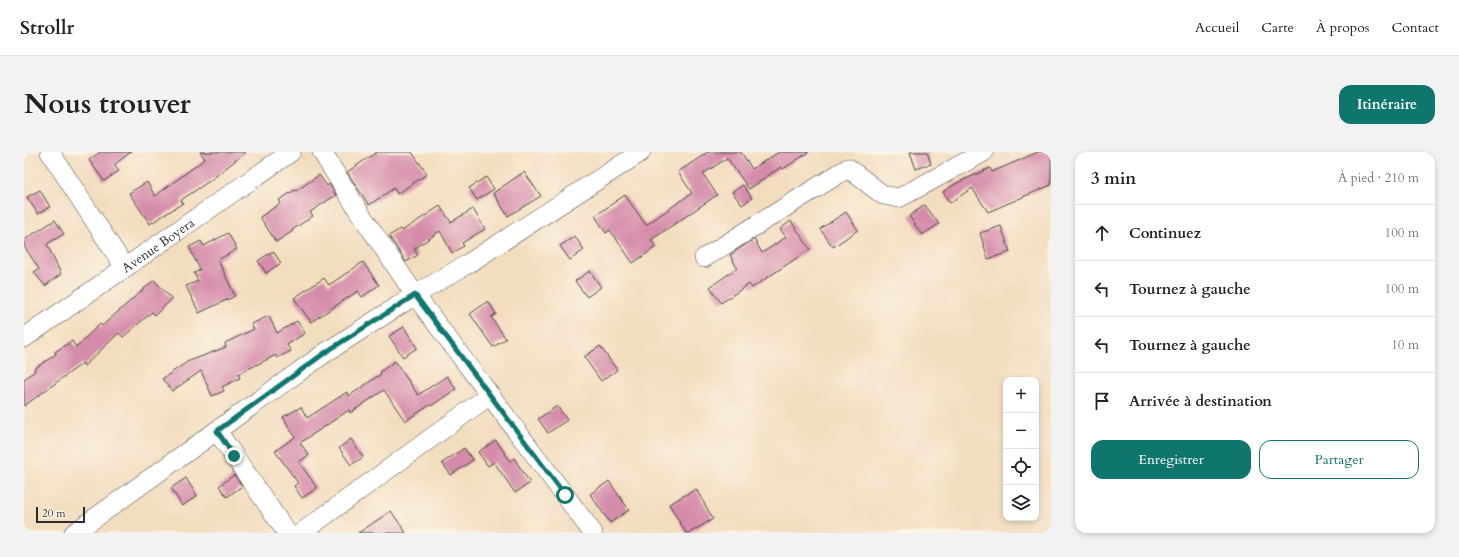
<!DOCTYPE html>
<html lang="fr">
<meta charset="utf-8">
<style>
:root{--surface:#fff;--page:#f2f2f2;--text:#222;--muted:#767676;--line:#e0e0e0;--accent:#0f766e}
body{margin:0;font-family:Cardo,serif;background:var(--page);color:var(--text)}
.controls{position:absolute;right:12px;bottom:12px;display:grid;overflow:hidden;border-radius:8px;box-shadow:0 2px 6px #0003}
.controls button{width:36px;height:36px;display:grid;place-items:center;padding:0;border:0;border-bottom:1px solid var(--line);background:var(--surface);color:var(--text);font:20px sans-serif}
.scale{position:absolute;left:12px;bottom:10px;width:49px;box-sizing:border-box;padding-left:4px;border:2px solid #2b2b2b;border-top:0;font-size:11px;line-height:14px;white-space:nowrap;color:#2b2b2b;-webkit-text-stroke:3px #fcf5e5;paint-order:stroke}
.stop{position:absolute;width:12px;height:12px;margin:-9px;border:3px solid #0f766e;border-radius:50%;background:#fff}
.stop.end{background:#0f766e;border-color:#fff;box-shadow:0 1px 4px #0008}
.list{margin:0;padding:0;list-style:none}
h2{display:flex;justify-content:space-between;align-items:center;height:52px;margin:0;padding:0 16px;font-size:17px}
h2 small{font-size:13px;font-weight:400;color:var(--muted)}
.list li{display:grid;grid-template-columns:26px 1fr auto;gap:12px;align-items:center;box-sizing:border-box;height:56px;padding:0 16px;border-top:1px solid var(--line)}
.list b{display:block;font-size:15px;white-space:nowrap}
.list em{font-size:13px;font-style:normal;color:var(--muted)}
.actions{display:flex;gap:8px;padding:12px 16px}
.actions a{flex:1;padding:9px 0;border:1px solid var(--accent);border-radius:12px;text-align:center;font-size:14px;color:var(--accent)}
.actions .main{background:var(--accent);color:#fff}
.icon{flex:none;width:22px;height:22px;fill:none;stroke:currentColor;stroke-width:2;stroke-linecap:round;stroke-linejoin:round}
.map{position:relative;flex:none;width:1027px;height:381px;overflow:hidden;border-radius:12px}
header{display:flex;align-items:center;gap:24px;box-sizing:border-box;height:56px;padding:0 20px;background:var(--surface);border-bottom:1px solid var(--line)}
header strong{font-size:19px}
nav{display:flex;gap:22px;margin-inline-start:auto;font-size:14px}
.intro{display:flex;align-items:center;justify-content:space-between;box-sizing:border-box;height:96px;padding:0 24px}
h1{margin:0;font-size:28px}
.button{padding:10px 18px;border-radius:12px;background:var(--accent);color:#fff;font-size:14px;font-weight:700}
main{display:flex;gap:24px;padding:0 24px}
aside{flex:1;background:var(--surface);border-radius:12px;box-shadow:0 2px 6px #0003}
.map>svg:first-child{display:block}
.building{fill:#d58baa}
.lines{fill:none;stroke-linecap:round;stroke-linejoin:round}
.street-casing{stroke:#494641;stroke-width:20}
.street{stroke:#fff;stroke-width:19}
.route{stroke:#0f766e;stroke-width:5}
.labels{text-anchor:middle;stroke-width:4;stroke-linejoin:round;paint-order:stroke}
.street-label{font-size:13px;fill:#2b2b2b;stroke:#fcf5e5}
</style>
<header>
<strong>Strollr</strong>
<nav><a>Accueil</a><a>Carte</a><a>À propos</a><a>Contact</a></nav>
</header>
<div class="intro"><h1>Nous trouver</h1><a class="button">Itinéraire</a></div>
<main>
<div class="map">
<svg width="1027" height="381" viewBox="0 0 1027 381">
<rect width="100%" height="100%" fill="#fcf5e5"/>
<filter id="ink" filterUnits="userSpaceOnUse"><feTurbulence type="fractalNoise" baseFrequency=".025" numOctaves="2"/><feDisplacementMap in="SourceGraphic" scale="8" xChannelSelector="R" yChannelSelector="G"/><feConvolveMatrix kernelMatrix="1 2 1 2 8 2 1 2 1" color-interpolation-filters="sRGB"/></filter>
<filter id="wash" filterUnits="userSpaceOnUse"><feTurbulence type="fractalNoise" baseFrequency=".012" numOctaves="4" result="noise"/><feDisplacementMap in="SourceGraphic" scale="16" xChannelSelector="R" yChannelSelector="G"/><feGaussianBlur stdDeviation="0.9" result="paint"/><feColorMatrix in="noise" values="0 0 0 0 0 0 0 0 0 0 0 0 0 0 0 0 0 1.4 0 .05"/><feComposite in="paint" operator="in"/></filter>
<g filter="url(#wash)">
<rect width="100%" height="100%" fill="#f3ddbf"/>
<g id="blocks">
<g class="building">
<polygon points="76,0 107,0 90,13 95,19 80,29 65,8"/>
<polygon points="176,0 222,0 187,28 157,48 159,51 126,72 105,41 123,30 131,44 181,7"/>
<polygon points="353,0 388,0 403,22 373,42 370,36 345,53 323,20"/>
<polygon points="684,0 717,0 728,17 755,0 785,0 759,17 757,15 725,37 703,6 679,22 693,43 627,88 632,95 609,111 586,78 582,81 571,64 601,43 622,73 668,41 654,20"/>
<polygon points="886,0 903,0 907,12 892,17"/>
<polygon points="1014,0 1027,0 1027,33 964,60 948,36 926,51 919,40 931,32 966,16 968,20"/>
<polygon points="500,20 517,44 484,64 469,41"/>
<polygon points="295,23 303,34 305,32 312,43 286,60 289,64 268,78 269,79 252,90 236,65 257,51 255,48 271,38 272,39"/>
<polygon points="462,25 470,37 453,48 445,36"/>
<polygon points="719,33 728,46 718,53 708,40"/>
<polygon points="16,38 26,55 14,62 3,45"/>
<polygon points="901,53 915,72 898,83 885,64"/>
<polygon points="416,54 427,70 449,57 461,77 438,91 440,94 428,101 416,79 390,97 394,103 382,110 365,84 376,77 378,79"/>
<polygon points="822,60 834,78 809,95 796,77"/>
<polygon points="31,68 40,82 23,92 37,122 21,134 10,120 15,117 0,94 0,88"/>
<polygon points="767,69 786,97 728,136 725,132 697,151 686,135 713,116 706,103 730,87 738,101 762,85 756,77"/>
<polygon points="977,74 986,100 964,107 956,81"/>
<polygon points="204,81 213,97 194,108 211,144 175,161 162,134 174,129 170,121 176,118 165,95 177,89 180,94"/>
<polygon points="551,84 560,98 546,108 536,94"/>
<polygon points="249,99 257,111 242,121 234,109"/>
<polygon points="339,110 355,133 338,145 334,139 287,170 270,146 300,126 305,133"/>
<polygon points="566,119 577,135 563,145 551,129"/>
<polygon points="130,128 148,147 131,163 128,160 99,185 95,181 60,214 59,211 0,254 0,227 11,219 10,217 32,202 31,200 48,189 52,195 76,172 78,174"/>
<polygon points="464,149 472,162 467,165 482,187 469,195 446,162"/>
<polygon points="245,164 253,181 273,169 281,181 263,193 267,199 253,206 252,203 214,222 216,226 198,235 200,239 188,244 177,219 148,239 138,227 163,210 202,195 201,191 230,177 227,172"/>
<polygon points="380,175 393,196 379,205 365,184"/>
<polygon points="576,194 593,218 577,229 560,205"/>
<polygon points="371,209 394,243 423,224 432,237 407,254 406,253 381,269 360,238 326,261 325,258 276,291 285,303 275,310 293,336 278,346 270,334 274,331 251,299 271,285 259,265 277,255 283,266 323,240 325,244 357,222 356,220"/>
<polygon points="533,254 543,268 524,281 514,267"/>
<polygon points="327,287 339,305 327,313 315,296"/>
<polygon points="472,288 486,309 490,306 506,331 491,341 470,310 464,314 454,300"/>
<polygon points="440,296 449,308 427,323 418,311"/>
<polygon points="210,323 218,334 203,345 195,334"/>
<polygon points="162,326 173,344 158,354 147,336"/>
<polygon points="585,329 605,358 586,371 566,342"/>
<polygon points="672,337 689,367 665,381 662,381 645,352"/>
<polygon points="367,359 382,381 334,381"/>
</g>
</g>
</g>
<g filter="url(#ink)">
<use href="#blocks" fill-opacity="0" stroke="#494641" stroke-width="1"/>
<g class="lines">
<g class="street-casing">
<g id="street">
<polyline points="26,0 101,116"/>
<polyline points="298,0 334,58 391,143 569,381"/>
<polyline points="680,106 824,16 859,43 875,46 960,0"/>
<path id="s1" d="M 0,186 L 267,0"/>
<polyline points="193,279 263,381"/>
<polyline points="50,381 301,201 391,143 445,111 617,0"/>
<polyline points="277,381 466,243"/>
</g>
</g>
<use href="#street" class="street"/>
</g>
</g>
<g class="lines" filter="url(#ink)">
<polyline class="route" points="210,304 193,279 302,200 391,143 541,343"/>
</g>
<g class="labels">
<g class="street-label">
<text dy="5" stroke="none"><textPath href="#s1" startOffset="163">Avenue Boyera</textPath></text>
</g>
</g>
</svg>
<div class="controls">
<button>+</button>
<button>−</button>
<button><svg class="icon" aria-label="locate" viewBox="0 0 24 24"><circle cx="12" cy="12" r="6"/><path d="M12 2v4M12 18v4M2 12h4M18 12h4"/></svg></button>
<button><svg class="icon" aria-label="layers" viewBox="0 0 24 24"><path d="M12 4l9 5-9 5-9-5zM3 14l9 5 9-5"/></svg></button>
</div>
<div class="scale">20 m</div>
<div class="stop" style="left:541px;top:343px"></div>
<div class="stop end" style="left:210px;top:304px"></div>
</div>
<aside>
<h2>3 min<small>À pied · 210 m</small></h2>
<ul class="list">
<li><svg class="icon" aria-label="ahead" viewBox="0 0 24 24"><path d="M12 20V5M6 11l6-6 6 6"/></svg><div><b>Continuez</b></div><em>100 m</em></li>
<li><svg class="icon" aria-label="left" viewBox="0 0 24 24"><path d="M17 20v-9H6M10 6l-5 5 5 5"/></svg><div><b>Tournez à gauche</b></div><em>100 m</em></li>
<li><svg class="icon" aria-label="left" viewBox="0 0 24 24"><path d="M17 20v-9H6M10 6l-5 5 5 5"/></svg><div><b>Tournez à gauche</b></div><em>10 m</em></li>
<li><svg class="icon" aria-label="arrive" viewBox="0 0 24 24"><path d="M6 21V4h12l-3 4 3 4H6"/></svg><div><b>Arrivée à destination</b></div></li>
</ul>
<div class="actions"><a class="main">Enregistrer</a><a>Partager</a></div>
</aside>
</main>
